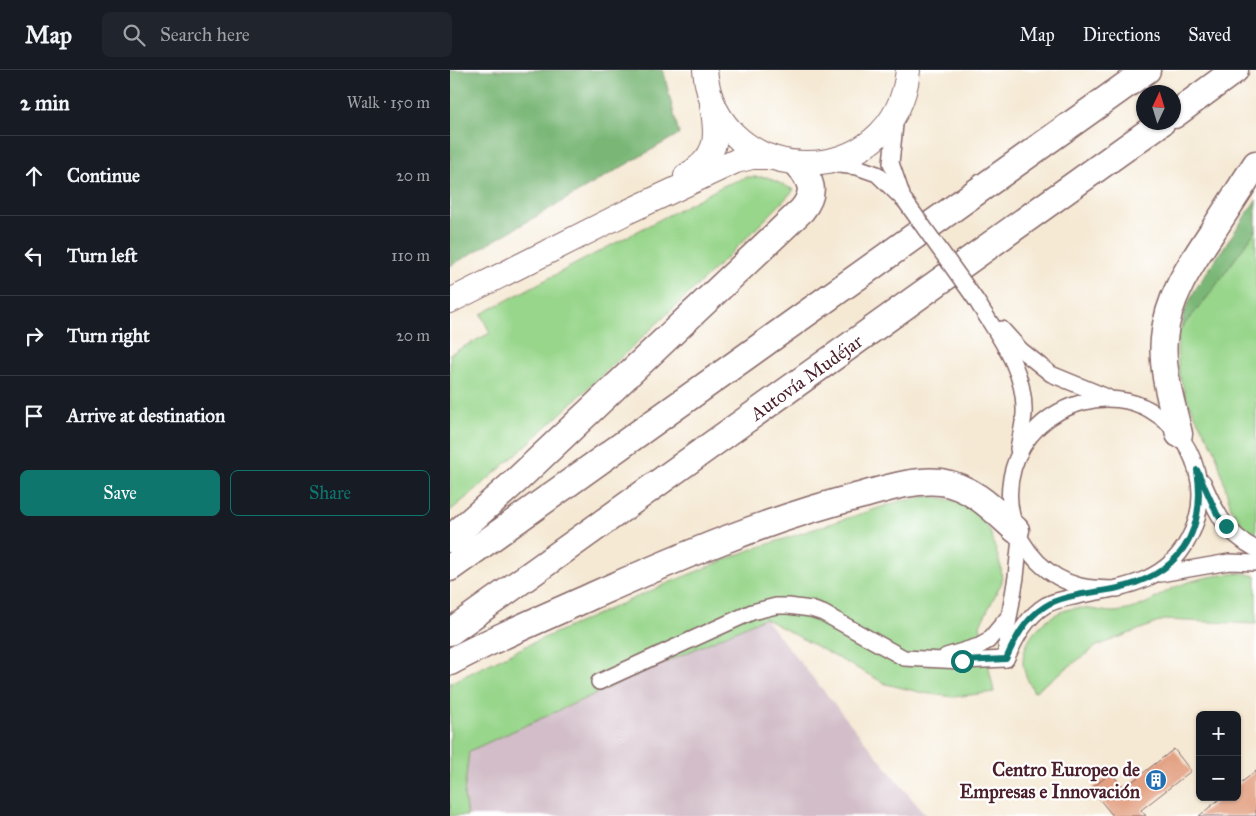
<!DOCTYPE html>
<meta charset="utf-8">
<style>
:root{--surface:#171b24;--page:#20242c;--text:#f1f3f6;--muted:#9ea1a6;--line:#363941;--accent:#0f766e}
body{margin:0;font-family:"IM FELL Great Primer",serif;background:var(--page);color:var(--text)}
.controls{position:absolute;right:15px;bottom:15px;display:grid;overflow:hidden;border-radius:8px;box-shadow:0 1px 4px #0004}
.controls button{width:45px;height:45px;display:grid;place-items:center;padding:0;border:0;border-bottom:1px solid var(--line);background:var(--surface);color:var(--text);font:25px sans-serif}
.compass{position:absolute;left:686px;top:15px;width:45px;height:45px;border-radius:50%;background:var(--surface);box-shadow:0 1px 4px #0004;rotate:4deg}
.stop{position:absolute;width:15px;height:15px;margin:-11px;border:4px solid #0f766e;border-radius:50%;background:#fff}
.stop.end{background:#0f766e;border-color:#fff;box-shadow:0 1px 5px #0008}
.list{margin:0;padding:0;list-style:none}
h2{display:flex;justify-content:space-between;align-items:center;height:65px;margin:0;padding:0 20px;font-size:21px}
h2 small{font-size:16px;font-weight:400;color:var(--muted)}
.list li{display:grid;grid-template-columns:32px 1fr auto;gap:15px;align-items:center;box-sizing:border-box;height:80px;padding:0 20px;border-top:1px solid var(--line)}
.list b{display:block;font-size:19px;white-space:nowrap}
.list em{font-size:16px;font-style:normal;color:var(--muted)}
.actions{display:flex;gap:10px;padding:15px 20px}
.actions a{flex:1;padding:11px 0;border:1px solid var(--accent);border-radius:8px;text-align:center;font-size:18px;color:var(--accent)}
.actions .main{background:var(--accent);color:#fff}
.icon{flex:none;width:28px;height:28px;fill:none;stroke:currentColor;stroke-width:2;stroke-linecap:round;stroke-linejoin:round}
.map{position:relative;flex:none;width:806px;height:746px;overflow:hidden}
header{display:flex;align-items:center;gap:30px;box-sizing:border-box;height:70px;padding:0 25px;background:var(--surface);border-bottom:1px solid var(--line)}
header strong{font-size:24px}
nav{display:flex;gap:28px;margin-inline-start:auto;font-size:18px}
.search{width:350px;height:45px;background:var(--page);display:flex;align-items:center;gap:12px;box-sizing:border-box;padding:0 18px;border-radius:8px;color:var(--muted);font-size:19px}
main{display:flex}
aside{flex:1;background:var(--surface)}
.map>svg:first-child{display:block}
.industrial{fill:#d2bdc8}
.green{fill:#98d68b;stroke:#717a5b}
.forest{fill:#7ab777;stroke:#626b51}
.building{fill:#e3a183}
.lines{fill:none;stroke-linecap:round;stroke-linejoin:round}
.minor-casing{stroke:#866666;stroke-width:18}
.trunk-casing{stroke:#866666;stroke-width:26}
.motorway-casing{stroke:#866666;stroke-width:29}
.minor{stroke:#fff;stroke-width:15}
.trunk{stroke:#fff;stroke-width:24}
.motorway{stroke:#fff;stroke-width:26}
.minor-bridge-casing{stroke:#866666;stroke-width:18;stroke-linecap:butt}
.minor-bridge{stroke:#fff;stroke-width:15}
.route{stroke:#0f766e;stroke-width:6}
.labels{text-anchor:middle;stroke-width:4.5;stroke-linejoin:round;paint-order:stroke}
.street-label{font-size:19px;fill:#4a1f2b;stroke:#fff}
.poi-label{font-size:19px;font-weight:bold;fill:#4a1f2b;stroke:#fff;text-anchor:end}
</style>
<header>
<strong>Map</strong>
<div class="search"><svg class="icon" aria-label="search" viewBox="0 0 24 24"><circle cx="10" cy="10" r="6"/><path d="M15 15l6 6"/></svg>Search here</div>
<nav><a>Map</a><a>Directions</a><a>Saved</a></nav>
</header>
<main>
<aside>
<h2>2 min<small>Walk · 150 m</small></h2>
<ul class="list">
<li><svg class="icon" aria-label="ahead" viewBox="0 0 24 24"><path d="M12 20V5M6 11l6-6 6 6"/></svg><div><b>Continue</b></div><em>20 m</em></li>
<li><svg class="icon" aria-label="left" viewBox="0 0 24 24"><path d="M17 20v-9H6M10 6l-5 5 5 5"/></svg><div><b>Turn left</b></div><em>110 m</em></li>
<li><svg class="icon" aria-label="right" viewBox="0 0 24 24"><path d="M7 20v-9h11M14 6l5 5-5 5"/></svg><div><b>Turn right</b></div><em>20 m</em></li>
<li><svg class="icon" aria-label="arrive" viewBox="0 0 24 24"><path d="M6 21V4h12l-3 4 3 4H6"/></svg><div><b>Arrive at destination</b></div></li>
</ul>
<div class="actions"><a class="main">Save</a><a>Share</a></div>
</aside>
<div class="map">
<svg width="806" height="746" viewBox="0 0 806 746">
<rect width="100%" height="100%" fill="#fff"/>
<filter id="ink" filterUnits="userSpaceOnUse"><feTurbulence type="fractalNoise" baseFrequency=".02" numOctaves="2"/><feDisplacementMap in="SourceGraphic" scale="10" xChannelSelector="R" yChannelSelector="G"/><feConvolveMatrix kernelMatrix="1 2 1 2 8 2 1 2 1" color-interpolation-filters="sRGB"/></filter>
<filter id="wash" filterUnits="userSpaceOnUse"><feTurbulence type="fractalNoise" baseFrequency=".0096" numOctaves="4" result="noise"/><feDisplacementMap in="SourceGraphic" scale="20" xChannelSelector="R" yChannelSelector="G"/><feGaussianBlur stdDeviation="1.12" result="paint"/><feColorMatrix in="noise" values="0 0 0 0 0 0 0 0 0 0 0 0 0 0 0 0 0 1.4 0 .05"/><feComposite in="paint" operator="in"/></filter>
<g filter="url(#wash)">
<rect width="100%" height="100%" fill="#f5e9d4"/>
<polygon class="industrial" points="314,548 476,746 17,746 14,725 19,681"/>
<g class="green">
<path d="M 297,107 L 317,107 L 344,120 C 287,179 227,235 167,291 C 112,342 58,394 0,441 L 0,284 L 40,263 L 31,244 L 275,115 Z"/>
<polygon points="806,160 806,464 798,460 789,451 781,438 765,380 744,344 735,324 729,303 727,281 729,261 756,229"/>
<polygon points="479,426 502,430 526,441 540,461 551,497 552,512 530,555 544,622 504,627 473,623 436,614 314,548 19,681 14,725 17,746 0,746 0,613 78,575 223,511 300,480 447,432"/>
<path d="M 792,503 L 806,506 L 806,554 L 714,550 L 647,576 L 584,622 C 579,613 574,604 573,593 C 572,568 597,544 620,539 C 632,536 648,541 661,542 C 669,542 677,540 684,538 C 698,534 708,526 721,519 C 744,508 767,505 792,503 Z"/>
</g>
<g class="forest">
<polygon points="0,0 213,0 229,64 0,196"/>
<polygon points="806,130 806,160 756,229 731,258 735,240 745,220"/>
</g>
<g id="blocks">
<g class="building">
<polygon points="724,679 741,701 691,740 696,746 663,746 641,719 661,703 674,718"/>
<polygon points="806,701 806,746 749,746 772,727 787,727 787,716"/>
</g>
</g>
</g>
<g filter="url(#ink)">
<use href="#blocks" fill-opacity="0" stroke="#866666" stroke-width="1"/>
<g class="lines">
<g class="minor-casing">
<g id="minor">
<polyline points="446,45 441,93 452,125"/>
<polyline points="381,94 407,97 427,104 455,131"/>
<path d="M 526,230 C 548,266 576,300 574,344 C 573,356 570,367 568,379"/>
<polyline points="552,259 571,280 601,304 657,327"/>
<path d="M 753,412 C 766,442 775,463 806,479"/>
<polyline points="710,504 779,492 806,493"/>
<polyline points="556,582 557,560 566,507 570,468"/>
<polyline points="496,586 529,576 538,571 559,546"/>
<path d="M 556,589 C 566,568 576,547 596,535 C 607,529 620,528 632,525 C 674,517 716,512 738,470 C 748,452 752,432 749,412 C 744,381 727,356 700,340 C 681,329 655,326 634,332 C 561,350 534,437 588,492 C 599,503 614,512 630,516 C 643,519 655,519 668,519"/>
<polyline points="149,612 302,542 326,536 338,536 361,539 373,543 454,588 512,591 556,589"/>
</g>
</g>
<g class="trunk-casing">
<g id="trunk">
<path d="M 255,0 C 266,123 446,125 458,0"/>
<path d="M 236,106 C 268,87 268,69 262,35"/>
<polyline points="0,231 177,142 286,91 302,87 320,87"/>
</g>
</g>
<g class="motorway-casing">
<g id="motorway">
<polyline points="724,45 785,0"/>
<path d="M 729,364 C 722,333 711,301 714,269 C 717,229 740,195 762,162 C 777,139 791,117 806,94"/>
<path d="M 0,469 L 68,409 L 352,140 C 367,121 361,111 348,94"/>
<polyline points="0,498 697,0"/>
<path id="s1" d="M 0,562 L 712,52"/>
<path d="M 0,592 C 46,567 96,547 144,525 C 232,486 320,448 413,425 C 438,418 466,409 491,412 C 523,417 544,440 566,460"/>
</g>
</g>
<use href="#minor" class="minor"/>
<use href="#trunk" class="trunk"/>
<use href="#motorway" class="motorway"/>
<g class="minor-bridge-casing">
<polyline id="minor-bridge" points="455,131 526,230"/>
</g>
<use href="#minor-bridge" class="minor-bridge"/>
</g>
</g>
<g class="lines" filter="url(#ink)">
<path class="route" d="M 512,591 L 556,589 C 565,569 575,549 594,537 C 611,525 643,523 664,519 C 728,506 757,464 747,400 L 767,444 L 776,456"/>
</g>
<defs>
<g id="building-disc" transform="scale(1.125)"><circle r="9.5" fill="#1f6fb2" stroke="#fff"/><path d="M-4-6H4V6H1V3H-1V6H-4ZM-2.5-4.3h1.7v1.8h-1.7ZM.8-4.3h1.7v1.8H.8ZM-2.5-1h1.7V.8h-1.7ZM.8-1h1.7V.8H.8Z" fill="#fff"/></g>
</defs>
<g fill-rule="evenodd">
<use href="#building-disc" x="706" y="710"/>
</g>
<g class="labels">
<g class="street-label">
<text dy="7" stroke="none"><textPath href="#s1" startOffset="438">Autovía Mudéjar</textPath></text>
</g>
<g class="poi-label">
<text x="690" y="706">Centro Europeo de<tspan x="690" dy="22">Empresas e Innovación</tspan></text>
</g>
</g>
</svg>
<div class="controls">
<button>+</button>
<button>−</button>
</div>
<svg class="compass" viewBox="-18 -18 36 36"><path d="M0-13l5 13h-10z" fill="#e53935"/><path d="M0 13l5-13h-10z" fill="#9ea1a6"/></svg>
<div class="stop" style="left:512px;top:591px"></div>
<div class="stop end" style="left:776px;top:456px"></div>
</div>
</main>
